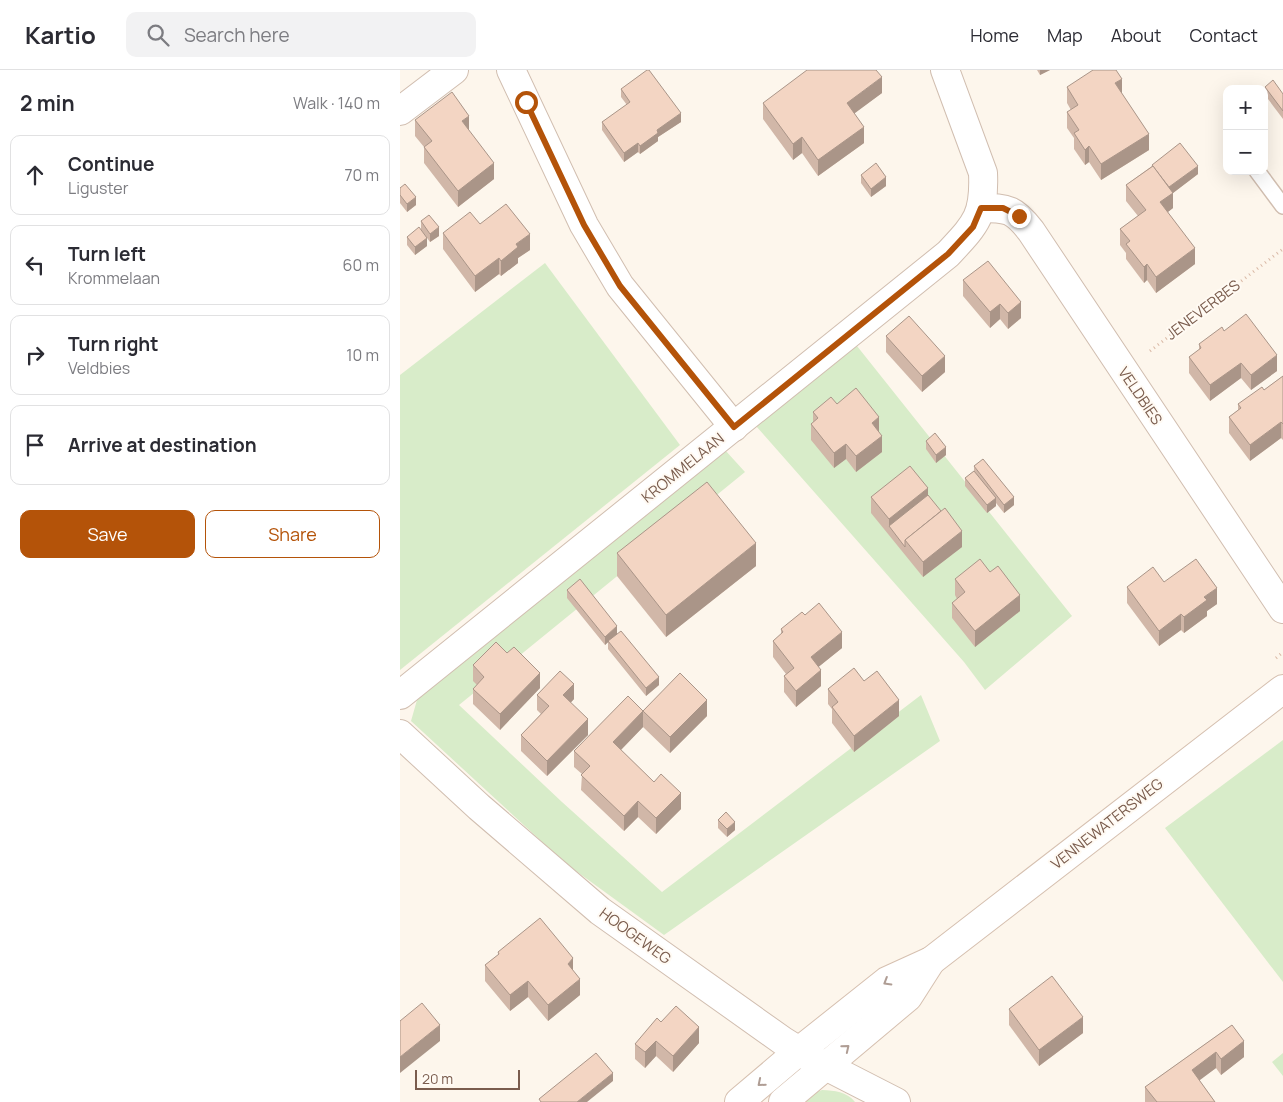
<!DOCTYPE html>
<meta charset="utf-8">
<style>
:root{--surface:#fff;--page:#f2f2f3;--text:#2b2b33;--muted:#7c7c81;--line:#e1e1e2;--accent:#b45309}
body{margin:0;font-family:Manrope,sans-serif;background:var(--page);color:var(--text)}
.controls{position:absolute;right:15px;top:15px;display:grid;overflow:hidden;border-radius:10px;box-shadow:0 5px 20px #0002}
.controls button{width:45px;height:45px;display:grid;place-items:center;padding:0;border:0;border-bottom:1px solid var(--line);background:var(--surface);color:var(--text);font:25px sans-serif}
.scale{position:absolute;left:15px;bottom:12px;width:105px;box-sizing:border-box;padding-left:5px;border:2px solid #7a5c4d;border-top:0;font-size:14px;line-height:18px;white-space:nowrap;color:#7a5c4d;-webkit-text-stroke:4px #fffaf3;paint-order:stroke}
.stop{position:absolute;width:15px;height:15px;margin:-11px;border:4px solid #b45309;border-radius:50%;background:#fff}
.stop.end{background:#b45309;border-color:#fff;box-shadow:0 1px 5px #0008}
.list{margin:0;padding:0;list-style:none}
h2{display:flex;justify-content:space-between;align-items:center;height:65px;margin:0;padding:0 20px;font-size:21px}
h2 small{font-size:16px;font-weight:400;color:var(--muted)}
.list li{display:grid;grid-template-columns:32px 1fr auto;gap:15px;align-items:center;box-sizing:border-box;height:80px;margin:0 10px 10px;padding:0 10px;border:1px solid var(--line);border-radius:10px}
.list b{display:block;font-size:19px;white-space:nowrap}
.list p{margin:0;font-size:16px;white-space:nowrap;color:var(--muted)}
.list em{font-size:16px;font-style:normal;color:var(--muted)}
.actions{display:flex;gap:10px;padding:15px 20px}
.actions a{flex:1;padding:11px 0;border:1px solid var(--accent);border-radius:10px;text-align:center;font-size:18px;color:var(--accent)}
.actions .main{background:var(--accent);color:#fff}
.icon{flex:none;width:28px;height:28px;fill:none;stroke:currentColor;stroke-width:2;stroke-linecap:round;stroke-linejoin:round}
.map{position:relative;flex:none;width:883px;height:1032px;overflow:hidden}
header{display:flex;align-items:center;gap:30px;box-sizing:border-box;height:70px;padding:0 25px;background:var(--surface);border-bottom:1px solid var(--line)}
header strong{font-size:24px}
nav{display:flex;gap:28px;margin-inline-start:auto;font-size:18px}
.search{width:350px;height:45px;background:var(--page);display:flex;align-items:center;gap:12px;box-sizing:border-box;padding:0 18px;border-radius:10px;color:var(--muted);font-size:19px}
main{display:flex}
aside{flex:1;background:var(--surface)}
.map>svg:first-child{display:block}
.green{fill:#d8ecc9}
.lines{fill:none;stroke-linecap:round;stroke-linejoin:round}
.lane-casing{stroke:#d1beb0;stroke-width:18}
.street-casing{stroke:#d1beb0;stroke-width:30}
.secondary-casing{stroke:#d6c0b0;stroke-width:30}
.path{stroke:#d9b8a5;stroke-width:3;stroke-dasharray:1 4;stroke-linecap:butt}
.lane{stroke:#fff;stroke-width:15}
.street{stroke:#fff;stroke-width:28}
.secondary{stroke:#fff;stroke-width:28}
.wall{fill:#d1b7a8}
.shaded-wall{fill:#aa9588}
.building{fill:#f3d5c3;stroke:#aa9588}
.oneway{stroke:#af9d94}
.route{stroke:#b45309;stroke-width:6}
.labels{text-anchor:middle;stroke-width:4;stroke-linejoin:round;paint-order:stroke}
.street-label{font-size:15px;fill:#7a5c4d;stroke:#fffaf3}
</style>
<header>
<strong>Kartio</strong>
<div class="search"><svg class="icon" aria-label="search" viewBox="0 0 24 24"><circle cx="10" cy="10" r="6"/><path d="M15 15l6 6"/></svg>Search here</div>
<nav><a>Home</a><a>Map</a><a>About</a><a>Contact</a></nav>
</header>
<main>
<aside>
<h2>2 min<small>Walk · 140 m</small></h2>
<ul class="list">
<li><svg class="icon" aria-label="ahead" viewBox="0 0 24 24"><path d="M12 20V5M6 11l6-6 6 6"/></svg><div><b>Continue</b><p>Liguster</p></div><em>70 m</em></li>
<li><svg class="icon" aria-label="left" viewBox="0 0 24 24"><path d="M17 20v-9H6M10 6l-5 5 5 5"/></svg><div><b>Turn left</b><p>Krommelaan</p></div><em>60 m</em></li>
<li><svg class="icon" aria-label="right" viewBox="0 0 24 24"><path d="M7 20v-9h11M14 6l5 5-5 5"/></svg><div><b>Turn right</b><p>Veldbies</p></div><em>10 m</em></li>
<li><svg class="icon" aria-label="arrive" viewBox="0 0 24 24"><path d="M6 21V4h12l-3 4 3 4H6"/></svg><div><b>Arrive at destination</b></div></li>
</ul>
<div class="actions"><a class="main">Save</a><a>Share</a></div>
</aside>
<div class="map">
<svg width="883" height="1032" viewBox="0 0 883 1032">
<rect width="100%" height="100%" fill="#fdf6ec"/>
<g class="green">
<polygon points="145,193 280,375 0,600 0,305"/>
<polygon points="457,276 672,546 585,620 564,592 356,356"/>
<polygon points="325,380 345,402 59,635 162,732 262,822 521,625 540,671 264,865 165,793 11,651 17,630 22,622"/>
<polygon points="883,670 883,912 765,758"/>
<polygon points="883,983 883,1006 872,992"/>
<path d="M 422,1020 C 435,1021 446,1021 455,1032 L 400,1032 L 409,1025 Z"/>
</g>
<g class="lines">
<g class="lane-casing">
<polyline id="lane" points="857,101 883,136"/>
</g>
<g class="street-casing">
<g id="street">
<polyline points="111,0 184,155 220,216 334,357"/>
<polyline points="0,41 54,0"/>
<path d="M 581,138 C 608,138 614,139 631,161 L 883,539"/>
<path d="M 0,625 L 548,184 C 576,154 585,146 583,103 L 545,0"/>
<polyline points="0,664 79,737 200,841 383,971 412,989 496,1032"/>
</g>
</g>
<g class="secondary-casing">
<g id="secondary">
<polyline points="339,1032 399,981 487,911 531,891 883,619"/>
<polyline points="383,1032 508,927 531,891"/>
</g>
</g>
<g class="path">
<polyline points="750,281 883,179"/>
<polyline points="876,588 883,582"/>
</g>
<use href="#lane" class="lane"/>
<use href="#street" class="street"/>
<use href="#secondary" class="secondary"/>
</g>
<g class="wall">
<polygon points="637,0 650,0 640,5"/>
<polygon points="667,17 722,24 749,80 701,110 689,92 685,95 674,79 674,68 667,58 667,42 671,40 667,33"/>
<polygon points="865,17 883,24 883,49 865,25"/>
<polygon points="221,19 281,52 258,67 258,71 240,84 238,82 224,92 202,60 202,52 227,35 221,27"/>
<polygon points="482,23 454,43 464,73 418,106 402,83 393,90 363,49 363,33"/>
<polygon points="15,50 69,61 94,109 58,137 24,93 24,77 15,66"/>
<polygon points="752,95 798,104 773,123 773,138 768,142 795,194 756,223 747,210 744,213 726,189 726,183 720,175 720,159 738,146 726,131 726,115 752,96"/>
<polygon points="461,105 486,116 471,127 461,113"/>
<polygon points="0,118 16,135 7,142 0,133"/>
<polygon points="21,151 39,166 30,172 27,168 27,176 15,185 7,175 7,167 21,159"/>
<polygon points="80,154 130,180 118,188 118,193 101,206 99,204 75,222 43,179 43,163"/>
<polygon points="563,210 621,232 621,248 608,259 600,249 590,258 563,226"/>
<polygon points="824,261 877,301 851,320 841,308 810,331 789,303 789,287 799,280 799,274"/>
<polygon points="486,266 545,302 522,322 486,282"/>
<polygon points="883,306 883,370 881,368 850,391 829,363 829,347 838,340 838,334 864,320"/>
<polygon points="437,334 479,361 482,382 456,402 446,389 434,398 411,370 411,354 413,353 413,342"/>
<polygon points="526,371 546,385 536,393 526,379"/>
<polygon points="574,396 614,435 604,443 596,433 596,436 587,443 565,416 565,408 574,401"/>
<polygon points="528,425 562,477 523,507 471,443 471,427"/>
<polygon points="217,483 356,496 266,567 217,506"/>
<polygon points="555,509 620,541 575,577 552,548 552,533 557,529 555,525"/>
<polygon points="727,517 817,534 807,541 807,546 784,563 781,560 759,576 727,533"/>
<polygon points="167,520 217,564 259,615 246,626 208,579 208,572 205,575 167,528"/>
<polygon points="405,545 442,578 418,597 421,616 396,637 384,622 384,606 386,604 373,587 373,571 381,565 381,559"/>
<polygon points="73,595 140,618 100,660 73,634 73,619 77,615 73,611"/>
<polygon points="464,611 499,646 454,682 432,653 432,639 428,634 428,619"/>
<polygon points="137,625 174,629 170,633 188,665 147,706 121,681 121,665 141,644 137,640"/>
<polygon points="243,641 307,646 270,683 243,657 221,680 281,739 256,764 238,747 224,761 181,720 182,704 174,697 174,681"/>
<polygon points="318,750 335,760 327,767 318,758"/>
<polygon points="98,882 173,901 180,925 148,951 128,927 110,941 85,911 85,895 98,885"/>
<polygon points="609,939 683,963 639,996 609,955"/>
<polygon points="261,952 299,973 273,1002 256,986 245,998 235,989 235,974"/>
<polygon points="832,955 844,987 821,1005 816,998 799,1010 815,1032 745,1032 745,1017"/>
</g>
<g class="shaded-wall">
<polygon points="640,0 650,0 640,5"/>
<polygon points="482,7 482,23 447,49 447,33"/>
<polygon points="722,9 722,25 715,13"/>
<polygon points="281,43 281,52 258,67 258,71 240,84 240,76 257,60"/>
<polygon points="69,46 69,61 62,51"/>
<polygon points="464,57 464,73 418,106 418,90"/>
<polygon points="749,64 749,80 701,110 701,94"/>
<polygon points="402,67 402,83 393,90 393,74"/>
<polygon points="238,73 238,82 224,92 224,83"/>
<polygon points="689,76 689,92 685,95 685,80"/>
<polygon points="94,93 94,109 58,137 58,121"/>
<polygon points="798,96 798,104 773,123 773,138 760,148 760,132 769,117"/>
<polygon points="486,107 486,116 471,127 471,119"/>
<polygon points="16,127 16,135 7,142 7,134"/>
<polygon points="39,157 39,166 30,172 30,164"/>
<polygon points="130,164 130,180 118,188 118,193 101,206 101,191 116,174"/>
<polygon points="27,168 27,176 15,185 15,177"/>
<polygon points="795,178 795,194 756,223 756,207"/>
<polygon points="99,188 99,204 75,222 75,206"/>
<polygon points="747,194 747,210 744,213 744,197"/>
<polygon points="621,232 621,248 608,259 608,243"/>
<polygon points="600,234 600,249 590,258 590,242"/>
<polygon points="877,285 877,301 851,320 851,305"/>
<polygon points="545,286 545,302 522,322 522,306"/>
<polygon points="841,293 841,308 810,331 810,315"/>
<polygon points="479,347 479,363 472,353"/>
<polygon points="881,352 881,368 850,391 850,375"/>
<polygon points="482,366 482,382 456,402 456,386"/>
<polygon points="446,374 446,389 434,398 434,383"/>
<polygon points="546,377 546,385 536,393 536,385"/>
<polygon points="528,418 528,434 489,456 489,464 489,449"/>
<polygon points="614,427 614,435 604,443 604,435"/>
<polygon points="596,428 596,436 587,443 587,435"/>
<polygon points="562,461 562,477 523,507 523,492"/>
<polygon points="356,473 356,496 266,567 266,545"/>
<polygon points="817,518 817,534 807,541 807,546 784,563 784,547 804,527"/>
<polygon points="620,525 620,541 575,577 575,561"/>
<polygon points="781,544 781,560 759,576 759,561"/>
<polygon points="217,556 217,564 205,575 205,567"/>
<polygon points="442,562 442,578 411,603 411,587"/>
<polygon points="421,600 421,616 396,637 396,621"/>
<polygon points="140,603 140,618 100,660 100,644"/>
<polygon points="259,607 259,615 246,626 246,618"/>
<polygon points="174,614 174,629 163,641 163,625"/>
<polygon points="307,630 307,646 270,683 270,667"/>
<polygon points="499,630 499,646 454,682 454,666"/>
<polygon points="243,641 243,657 213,688 213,672"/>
<polygon points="188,649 188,665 147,706 147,691"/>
<polygon points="281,723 281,739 256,764 256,748"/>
<polygon points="238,731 238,747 224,761 224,746"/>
<polygon points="335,752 335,760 327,767 327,759"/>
<polygon points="173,888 173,904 168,894"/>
<polygon points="180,909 180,925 148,951 148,935"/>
<polygon points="128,911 128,927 110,941 110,925"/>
<polygon points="683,947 683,963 639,996 639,980"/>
<polygon points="40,955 40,971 0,1003 0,987"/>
<polygon points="299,957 299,973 273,1002 273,986"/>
<polygon points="256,971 256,986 245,998 245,982"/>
<polygon points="844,971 844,987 821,1005 821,989"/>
<polygon points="816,982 816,998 792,1016 792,1000"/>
<polygon points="213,1003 213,1011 187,1032 177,1032"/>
</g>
<g class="building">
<polygon points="247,0 249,0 281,43 257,60 258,63 240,76 238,73 224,83 202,52 230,32 221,19"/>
<polygon points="407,0 476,0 482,7 447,33 464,57 418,90 402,67 393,74 363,33"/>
<polygon points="693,0 716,0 722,9 715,13 749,64 701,94 689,76 685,80 674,63 679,60 667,42 678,35 667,17"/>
<polygon points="873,10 883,24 883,41 865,17"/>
<polygon points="52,22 69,46 62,51 94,93 58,121 24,77 32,71 15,50"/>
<polygon points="780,73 798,96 769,117 752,95"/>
<polygon points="476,93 486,107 471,119 461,105"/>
<polygon points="753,96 773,123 760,132 795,178 756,207 747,194 744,197 726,174 730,171 720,159 746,140 726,115"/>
<polygon points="5,114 16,127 7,134 0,125 0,118"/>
<polygon points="106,134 130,164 116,174 118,177 101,191 99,188 75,206 43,163 70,142 80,154"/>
<polygon points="29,145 39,157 30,164 21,151"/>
<polygon points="19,157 27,168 15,177 7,167"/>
<polygon points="588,191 621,232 608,243 600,234 590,242 563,210"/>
<polygon points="846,244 877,285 851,305 841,293 810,315 789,287 801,278 799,274 822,257 824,261"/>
<polygon points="509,246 545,286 522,306 486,266"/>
<polygon points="883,306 883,354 881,352 850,375 829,347 841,338 838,334 862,317 864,320"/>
<polygon points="456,318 479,347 472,353 482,366 456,386 446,374 434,383 411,354 418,348 413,342 431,327 437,334"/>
<polygon points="535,363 546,377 536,385 526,371"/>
<polygon points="583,389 614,427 604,435 574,396"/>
<polygon points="510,396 528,418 489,449 471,427"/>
<polygon points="574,401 596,428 587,435 565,408"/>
<polygon points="307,412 356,473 266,545 217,483"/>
<polygon points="528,425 541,441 505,470 505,477 489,456"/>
<polygon points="545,438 562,461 523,492 505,470"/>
<polygon points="580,489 590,502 598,496 620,525 575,561 552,533 565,522 555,509"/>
<polygon points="796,489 817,518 804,527 807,530 784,547 781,544 759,561 727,517 753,497 764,512"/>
<polygon points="180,509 217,556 205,567 167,520"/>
<polygon points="419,533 442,562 411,587 421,600 396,621 384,606 394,598 373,571 383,562 381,559 402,542 405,545"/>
<polygon points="221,561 259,607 246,618 208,571"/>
<polygon points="96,572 107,583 114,577 140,603 100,644 73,619 84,607 73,595"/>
<polygon points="454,598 464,611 477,601 499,630 454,666 432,637 438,632 428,619"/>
<polygon points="160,601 174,614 163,625 188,649 147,691 121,665 149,636 137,625"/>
<polygon points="280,603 307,630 270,667 243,641"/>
<polygon points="228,626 243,641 213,672 254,712 261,704 281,723 256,748 238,731 224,746 181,705 190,696 174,681"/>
<polygon points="326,742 335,752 327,759 318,750"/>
<polygon points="140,848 173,888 168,894 180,909 148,935 128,911 110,925 85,895 99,884 98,882"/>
<polygon points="652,906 683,947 639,980 609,939"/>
<polygon points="22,933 40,955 0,987 0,951"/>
<polygon points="276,936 299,957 273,986 256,971 245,982 235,974 257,948 261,952"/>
<polygon points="832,955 844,971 821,989 816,982 792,1000 815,1032 757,1032 745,1017"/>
<polygon points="196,983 213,1003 177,1032 141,1032 139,1029"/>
</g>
<defs><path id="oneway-chevron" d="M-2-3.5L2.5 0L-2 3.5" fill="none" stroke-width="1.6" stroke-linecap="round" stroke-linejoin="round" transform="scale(1.25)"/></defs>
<g class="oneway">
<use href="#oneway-chevron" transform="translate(487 912) rotate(149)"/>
<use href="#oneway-chevron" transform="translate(446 978) rotate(-39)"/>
<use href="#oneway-chevron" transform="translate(361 1013) rotate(140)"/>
</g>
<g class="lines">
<polyline class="route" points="126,32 184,155 220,216 334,357 548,184 573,157 581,138 603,138 619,146"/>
</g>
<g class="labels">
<g class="street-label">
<text transform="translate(803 240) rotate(-37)" y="5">JENEVERBES</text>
<text transform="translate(740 326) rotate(56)" y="5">VELDBIES</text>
<text transform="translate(283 398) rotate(-39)" y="5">KROMMELAAN</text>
<text transform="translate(707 754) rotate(-38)" y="5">VENNEWATERSWEG</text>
<text transform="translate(235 866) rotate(36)" y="5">HOOGEWEG</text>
</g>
</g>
</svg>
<div class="controls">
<button>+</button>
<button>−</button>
</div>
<div class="scale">20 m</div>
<div class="stop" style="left:126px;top:32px"></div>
<div class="stop end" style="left:619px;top:146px"></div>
</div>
</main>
